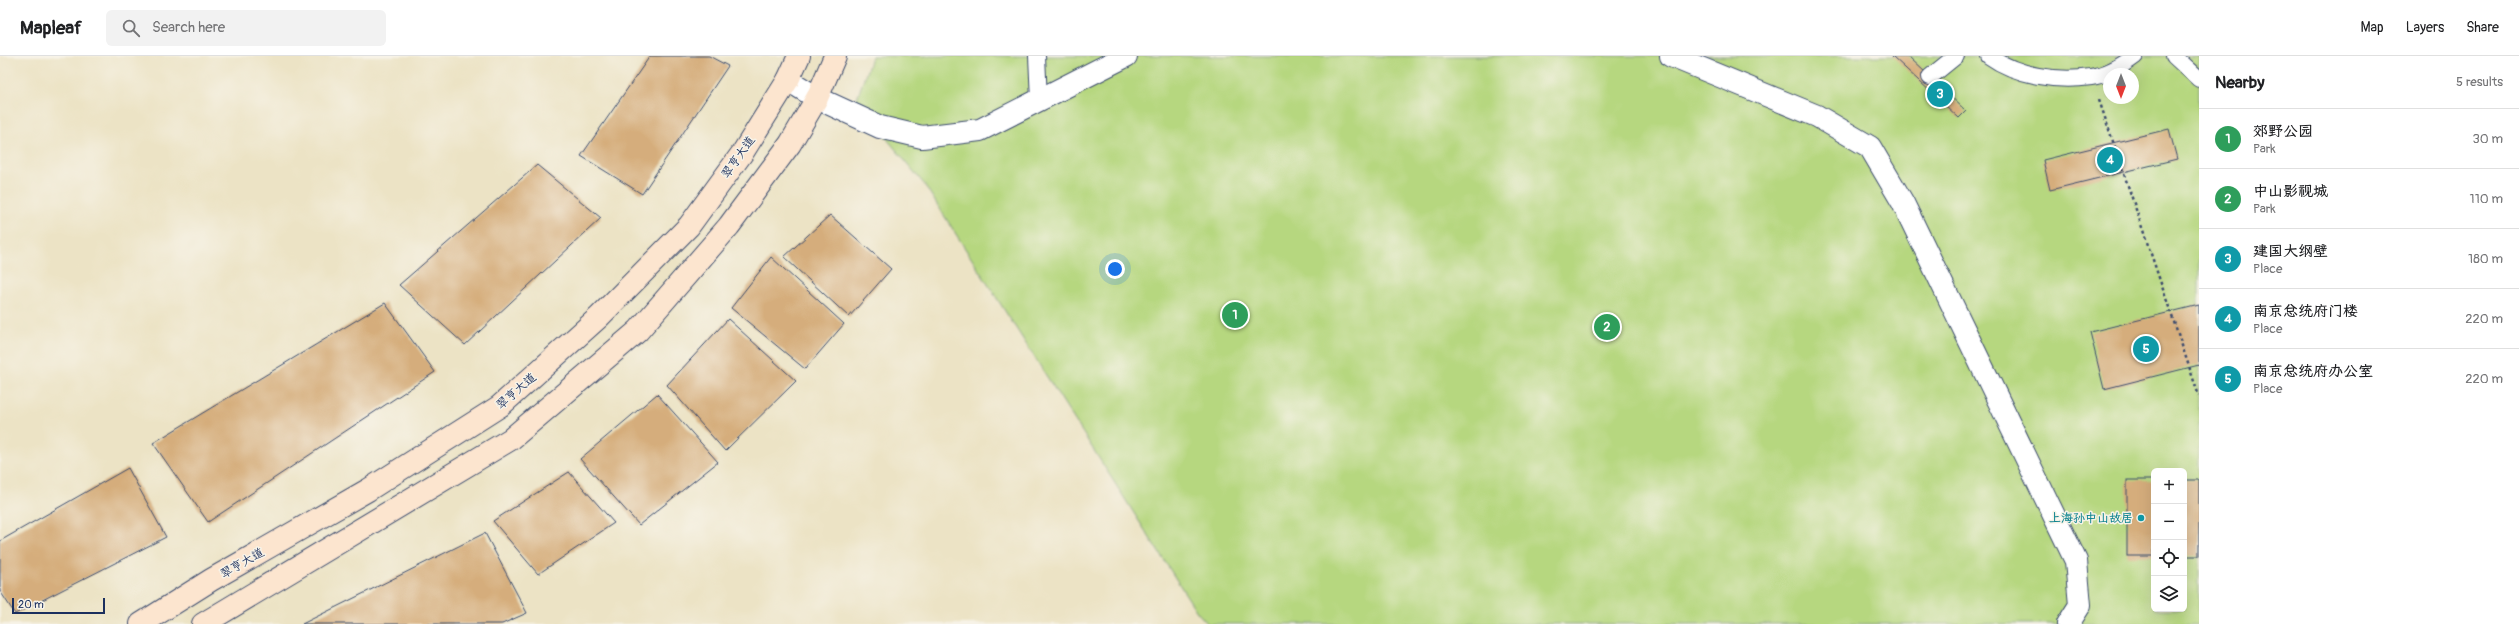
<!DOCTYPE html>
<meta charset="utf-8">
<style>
:root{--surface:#fff;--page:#f2f2f2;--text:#202124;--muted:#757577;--line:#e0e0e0;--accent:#111827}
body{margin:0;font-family:Pangolin,"LXGW WenKai TC",sans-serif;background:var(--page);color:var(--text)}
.controls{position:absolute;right:12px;bottom:12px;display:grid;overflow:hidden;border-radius:6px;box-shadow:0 4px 16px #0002}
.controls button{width:36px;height:36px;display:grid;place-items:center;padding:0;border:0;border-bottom:1px solid var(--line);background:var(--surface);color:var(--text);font:20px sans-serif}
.compass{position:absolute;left:2103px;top:12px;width:36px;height:36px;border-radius:50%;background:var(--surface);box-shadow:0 4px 16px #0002;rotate:180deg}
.scale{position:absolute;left:12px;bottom:10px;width:93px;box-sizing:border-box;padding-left:4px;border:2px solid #1b2f5e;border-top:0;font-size:11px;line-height:14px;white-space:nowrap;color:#1b2f5e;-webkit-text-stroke:3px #f7f3e8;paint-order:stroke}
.you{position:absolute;left:1115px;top:213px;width:14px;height:14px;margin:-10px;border:3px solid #fff;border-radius:50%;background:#1a73e8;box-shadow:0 0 0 6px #1a73e833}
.badge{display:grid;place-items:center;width:26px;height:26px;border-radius:50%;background:var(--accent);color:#fff;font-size:13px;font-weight:700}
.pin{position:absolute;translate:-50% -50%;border:2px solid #fff;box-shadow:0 1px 4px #0006}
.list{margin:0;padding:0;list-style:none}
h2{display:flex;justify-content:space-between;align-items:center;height:52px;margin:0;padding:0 16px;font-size:17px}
h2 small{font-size:13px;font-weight:400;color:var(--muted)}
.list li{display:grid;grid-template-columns:26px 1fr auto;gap:12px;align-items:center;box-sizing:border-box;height:60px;padding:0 16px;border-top:1px solid var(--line)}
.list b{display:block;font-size:15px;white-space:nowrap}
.list p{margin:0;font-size:13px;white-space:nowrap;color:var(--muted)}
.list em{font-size:13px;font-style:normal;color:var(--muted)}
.icon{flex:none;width:22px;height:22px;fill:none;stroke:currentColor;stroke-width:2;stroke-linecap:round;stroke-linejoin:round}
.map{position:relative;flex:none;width:2199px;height:568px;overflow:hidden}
header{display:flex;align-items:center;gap:24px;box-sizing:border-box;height:56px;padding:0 20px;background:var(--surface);border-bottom:1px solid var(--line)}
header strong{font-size:19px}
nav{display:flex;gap:22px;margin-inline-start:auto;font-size:14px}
.search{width:280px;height:36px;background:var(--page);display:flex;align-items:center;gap:10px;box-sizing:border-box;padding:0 14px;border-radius:6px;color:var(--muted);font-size:15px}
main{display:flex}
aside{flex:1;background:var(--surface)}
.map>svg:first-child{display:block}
.green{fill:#b6d77f;stroke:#68836e;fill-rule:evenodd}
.building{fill:#d5ad7b}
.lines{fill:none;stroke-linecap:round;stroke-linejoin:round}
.lane-casing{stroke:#3a4a6d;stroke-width:18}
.street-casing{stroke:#3a4a6d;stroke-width:24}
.secondary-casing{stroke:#3a4a6d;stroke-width:24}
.path{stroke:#3a4a6d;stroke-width:2.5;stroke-dasharray:3 3;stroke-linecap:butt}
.lane{stroke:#fff;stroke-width:16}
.street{stroke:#fff;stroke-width:22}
.secondary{stroke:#fce5cf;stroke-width:22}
.culture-dot{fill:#0f9aa8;stroke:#f7f3e8;stroke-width:1.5}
.labels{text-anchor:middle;stroke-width:3;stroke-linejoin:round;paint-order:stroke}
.street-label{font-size:12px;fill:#1b2f5e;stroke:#f7f3e8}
.culture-label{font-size:12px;font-weight:bold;fill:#0d838f;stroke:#f7f3e8;text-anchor:end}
</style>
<header>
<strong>Mapleaf</strong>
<div class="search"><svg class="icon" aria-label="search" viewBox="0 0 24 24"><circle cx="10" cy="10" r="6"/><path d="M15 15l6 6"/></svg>Search here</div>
<nav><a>Map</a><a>Layers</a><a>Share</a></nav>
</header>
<main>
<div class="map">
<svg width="2199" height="568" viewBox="0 0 2199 568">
<rect width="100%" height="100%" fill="#f7f3e8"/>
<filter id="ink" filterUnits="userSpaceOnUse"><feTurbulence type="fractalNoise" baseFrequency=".025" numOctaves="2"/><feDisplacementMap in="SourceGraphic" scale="8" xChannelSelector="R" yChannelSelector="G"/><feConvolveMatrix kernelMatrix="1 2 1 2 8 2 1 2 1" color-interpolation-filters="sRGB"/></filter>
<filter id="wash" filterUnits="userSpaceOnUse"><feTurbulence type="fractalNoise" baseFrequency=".012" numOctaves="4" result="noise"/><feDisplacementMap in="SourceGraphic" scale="16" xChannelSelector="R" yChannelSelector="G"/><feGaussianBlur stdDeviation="0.9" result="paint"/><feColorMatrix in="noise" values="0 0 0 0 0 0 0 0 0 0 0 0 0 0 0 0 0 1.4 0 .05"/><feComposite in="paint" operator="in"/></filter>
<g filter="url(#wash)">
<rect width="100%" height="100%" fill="#ece3c5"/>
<path class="green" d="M 872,0 L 2199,0 L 2199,568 L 1208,568 L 1197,556 L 924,128 L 856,45 ZM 2109,18 L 2133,18 L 2133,42 L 2109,42 ZM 2154,415 L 2184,415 L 2184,553 L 2154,553 Z"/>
<g id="blocks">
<g class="building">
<polygon points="650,0 709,0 728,10 642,138 581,100"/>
<polygon points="1892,0 1908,0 1966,55 1959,62"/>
<polygon points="2169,73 2177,103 2050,134 2043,104"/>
<polygon points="537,109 601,162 465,289 399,229"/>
<polygon points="830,159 891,213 849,261 784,201"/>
<polygon points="771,201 844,268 805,313 731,252"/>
<polygon points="385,247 435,316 208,466 153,387"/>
<polygon points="2199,249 2199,309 2104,333 2090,276"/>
<polygon points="728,263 796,325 725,395 667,329"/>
<polygon points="657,338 718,406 639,469 580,403"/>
<polygon points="128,412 166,481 15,558 0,535 0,485"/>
<polygon points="569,416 614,467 538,518 493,465"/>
<rect x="2127" y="424" width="27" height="76"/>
<rect x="2184" y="424" width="15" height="76"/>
<polygon points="485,477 527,557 502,568 302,568"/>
</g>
</g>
</g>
<g filter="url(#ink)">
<use href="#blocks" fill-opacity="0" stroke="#3a4a6d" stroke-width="1"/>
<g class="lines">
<g class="lane-casing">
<g id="lane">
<polyline points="1037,0 1039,44"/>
<path d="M 1989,0 C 2017,20 2057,26 2091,21 C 2106,19 2123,9 2135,0"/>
<polyline points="2174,0 2199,23"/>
<polyline points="1930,21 1956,0"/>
</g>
</g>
<g class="street-casing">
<g id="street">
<polyline points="1671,0 1817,60 1870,91 1903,147 2076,505 2080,549 2068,568"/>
<polyline points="788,24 817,42 880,71 922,81 980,74 1126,0"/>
</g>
</g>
<g class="secondary-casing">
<g id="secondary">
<polyline points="141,568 211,524 368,434 500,350 599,261 689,170 743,96 788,24 799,0"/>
<polyline points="203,568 511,383 638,275 729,170 790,88 817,42 835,0"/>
</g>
</g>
<polyline class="path" points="2099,44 2199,340"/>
<use href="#lane" class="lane"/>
<use href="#street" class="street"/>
<use href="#secondary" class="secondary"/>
</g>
</g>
<circle class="culture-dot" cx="2141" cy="462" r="4"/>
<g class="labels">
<g class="street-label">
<text transform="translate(738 101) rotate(-55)" y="4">翠亨大道</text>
<text transform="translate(516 335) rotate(-41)" y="4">翠亨大道</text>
<text transform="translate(242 507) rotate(-30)" y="4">翠亨大道</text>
</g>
<g class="culture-label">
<text x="2133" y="466">上海孙中山故居</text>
</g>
</g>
</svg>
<div class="controls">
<button>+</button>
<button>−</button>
<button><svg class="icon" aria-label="locate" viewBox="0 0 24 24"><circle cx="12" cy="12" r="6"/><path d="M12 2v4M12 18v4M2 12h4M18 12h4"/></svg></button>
<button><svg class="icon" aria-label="layers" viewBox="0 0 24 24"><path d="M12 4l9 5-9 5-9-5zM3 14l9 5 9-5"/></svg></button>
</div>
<svg class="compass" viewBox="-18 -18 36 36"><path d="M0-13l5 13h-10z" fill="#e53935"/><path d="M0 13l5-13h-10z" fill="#757577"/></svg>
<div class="scale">20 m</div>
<div class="you"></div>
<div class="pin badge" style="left:1235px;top:259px;background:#2e9e5b">1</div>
<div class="pin badge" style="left:1607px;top:271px;background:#2e9e5b">2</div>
<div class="pin badge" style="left:1940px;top:38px;background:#0f9aa8">3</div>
<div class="pin badge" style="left:2110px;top:104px;background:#0f9aa8">4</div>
<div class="pin badge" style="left:2146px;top:293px;background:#0f9aa8">5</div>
</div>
<aside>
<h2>Nearby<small>5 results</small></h2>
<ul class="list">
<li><span class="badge" style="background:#2e9e5b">1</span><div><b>郊野公园</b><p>Park</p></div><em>30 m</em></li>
<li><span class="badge" style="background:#2e9e5b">2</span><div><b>中山影视城</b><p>Park</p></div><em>110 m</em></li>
<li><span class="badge" style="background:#0f9aa8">3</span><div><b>建国大纲壁</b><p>Place</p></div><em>180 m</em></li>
<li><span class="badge" style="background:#0f9aa8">4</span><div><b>南京总统府门楼</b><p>Place</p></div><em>220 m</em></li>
<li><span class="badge" style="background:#0f9aa8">5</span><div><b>南京总统府办公室</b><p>Place</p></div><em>220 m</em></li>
</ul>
</aside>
</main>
